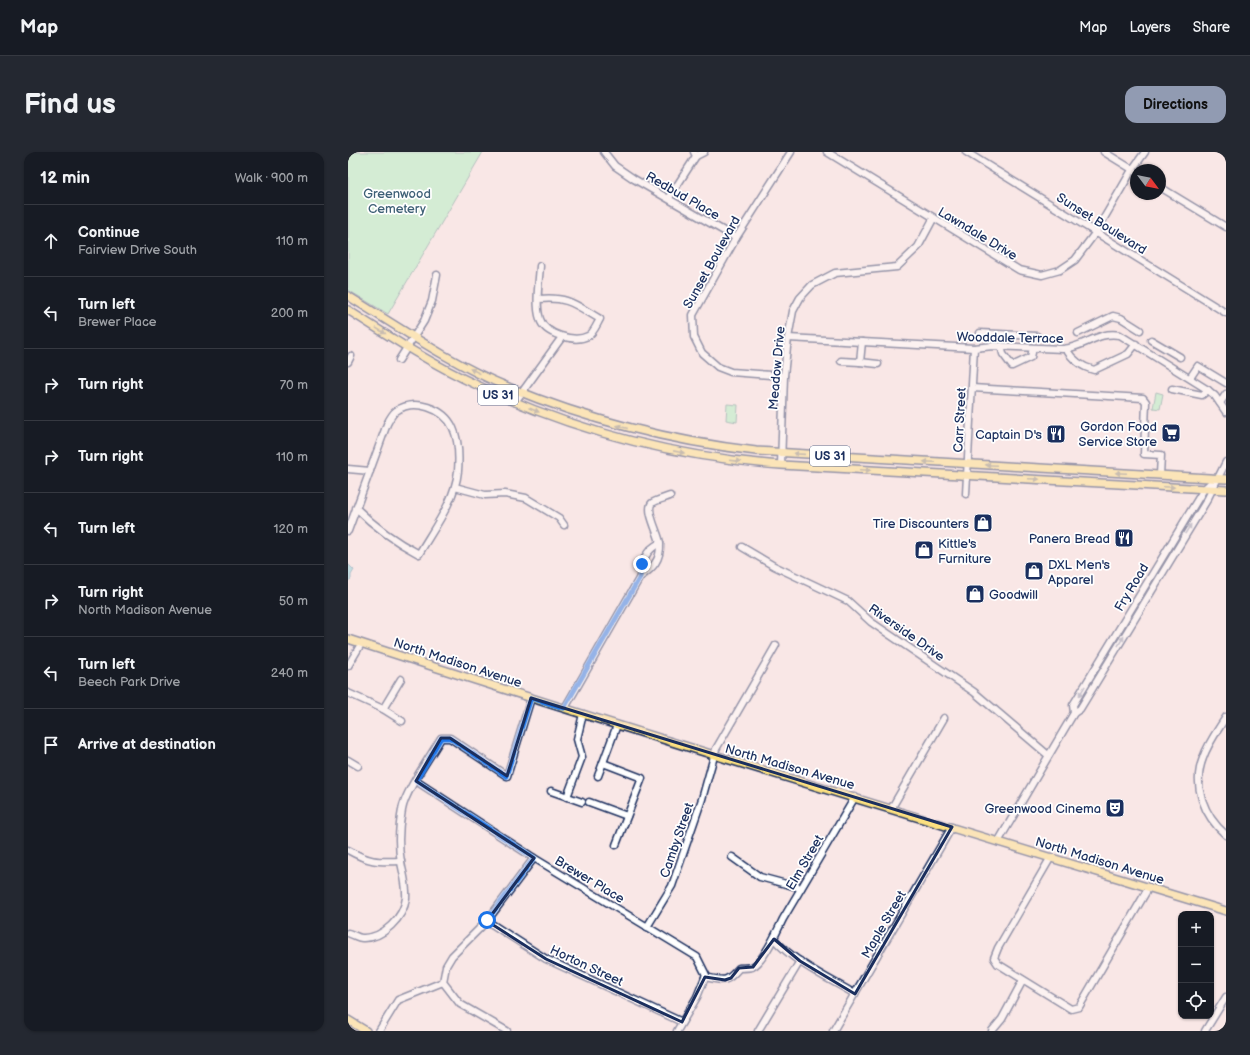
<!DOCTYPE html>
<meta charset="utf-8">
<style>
:root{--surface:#171b24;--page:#242831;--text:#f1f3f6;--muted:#9ea1a6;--line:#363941;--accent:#919bb2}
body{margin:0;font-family:"Balsamiq Sans",sans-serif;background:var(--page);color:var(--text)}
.controls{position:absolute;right:12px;bottom:12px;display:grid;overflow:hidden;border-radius:8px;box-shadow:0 1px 3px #0004}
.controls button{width:36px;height:36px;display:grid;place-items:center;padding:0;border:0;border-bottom:1px solid var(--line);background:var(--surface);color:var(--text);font:20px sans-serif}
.compass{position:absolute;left:782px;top:12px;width:36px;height:36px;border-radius:50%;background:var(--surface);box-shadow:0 1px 3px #0004;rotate:122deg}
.stop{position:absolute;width:12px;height:12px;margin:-9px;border:3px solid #1a73e8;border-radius:50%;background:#fff}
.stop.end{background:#1a73e8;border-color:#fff;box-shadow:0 1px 4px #0008}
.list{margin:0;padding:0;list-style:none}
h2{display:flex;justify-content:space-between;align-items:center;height:52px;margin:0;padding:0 16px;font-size:17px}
h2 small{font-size:13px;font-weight:400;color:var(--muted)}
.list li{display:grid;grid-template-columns:26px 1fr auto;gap:12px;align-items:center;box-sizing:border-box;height:72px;padding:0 16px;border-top:1px solid var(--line)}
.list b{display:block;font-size:15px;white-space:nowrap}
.list p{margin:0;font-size:13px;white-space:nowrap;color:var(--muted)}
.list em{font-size:13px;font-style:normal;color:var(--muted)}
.icon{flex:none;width:22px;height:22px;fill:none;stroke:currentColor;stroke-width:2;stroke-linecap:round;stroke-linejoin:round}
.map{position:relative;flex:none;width:878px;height:879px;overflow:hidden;border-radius:12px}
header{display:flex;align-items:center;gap:24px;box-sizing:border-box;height:56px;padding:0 20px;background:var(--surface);border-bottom:1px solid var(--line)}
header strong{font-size:19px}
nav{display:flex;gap:22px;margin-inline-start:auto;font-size:14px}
.intro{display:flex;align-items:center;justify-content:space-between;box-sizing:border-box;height:96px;padding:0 24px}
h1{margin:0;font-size:28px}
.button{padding:10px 18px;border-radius:12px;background:var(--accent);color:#111;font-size:14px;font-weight:700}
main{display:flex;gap:24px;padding:0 24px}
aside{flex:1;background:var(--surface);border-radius:12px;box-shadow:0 1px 3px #0004}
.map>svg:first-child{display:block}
.green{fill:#a7f1bf;stroke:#61908e}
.water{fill:#83d3de;stroke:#5991ab}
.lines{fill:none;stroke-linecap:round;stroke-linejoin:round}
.minor-casing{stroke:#1b2f5e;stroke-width:9}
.major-casing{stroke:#1b2f5e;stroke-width:10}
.minor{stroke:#fff;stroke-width:6}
.major{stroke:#fce080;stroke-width:7}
.oneway{fill:#8c886f}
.oneway2{fill:#8d97ae}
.route{stroke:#1a73e8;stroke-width:5}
.marked{fill:none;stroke:#1b2f5e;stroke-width:3;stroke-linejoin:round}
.labels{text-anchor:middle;stroke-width:3.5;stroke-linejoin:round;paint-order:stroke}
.shield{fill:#fff;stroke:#5f6d8e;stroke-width:1}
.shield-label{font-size:12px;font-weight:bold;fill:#1b2f5e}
.park-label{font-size:13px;fill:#3e6076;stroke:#fff}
.street-label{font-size:13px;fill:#1b2f5e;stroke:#fff}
.poi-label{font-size:13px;fill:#1b2f5e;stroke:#fff;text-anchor:end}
</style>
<header>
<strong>Map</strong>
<nav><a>Map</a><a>Layers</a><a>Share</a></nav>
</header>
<div class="intro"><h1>Find us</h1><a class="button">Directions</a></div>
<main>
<aside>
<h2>12 min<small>Walk · 900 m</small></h2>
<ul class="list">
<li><svg class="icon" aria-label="ahead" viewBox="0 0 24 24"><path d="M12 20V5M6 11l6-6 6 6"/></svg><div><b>Continue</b><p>Fairview Drive South</p></div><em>110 m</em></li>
<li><svg class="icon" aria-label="left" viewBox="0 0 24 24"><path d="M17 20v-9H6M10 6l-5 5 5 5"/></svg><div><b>Turn left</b><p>Brewer Place</p></div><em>200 m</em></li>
<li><svg class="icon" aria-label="right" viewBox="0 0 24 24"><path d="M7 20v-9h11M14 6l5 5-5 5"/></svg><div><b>Turn right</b></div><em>70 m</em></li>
<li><svg class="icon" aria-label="right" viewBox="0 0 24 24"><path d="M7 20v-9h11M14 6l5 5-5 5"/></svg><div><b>Turn right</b></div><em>110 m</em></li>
<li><svg class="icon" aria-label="left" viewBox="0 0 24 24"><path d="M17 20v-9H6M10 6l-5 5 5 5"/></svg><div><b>Turn left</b></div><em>120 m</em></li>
<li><svg class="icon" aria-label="right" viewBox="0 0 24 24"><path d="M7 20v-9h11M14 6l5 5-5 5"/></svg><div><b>Turn right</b><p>North Madison Avenue</p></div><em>50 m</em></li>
<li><svg class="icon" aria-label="left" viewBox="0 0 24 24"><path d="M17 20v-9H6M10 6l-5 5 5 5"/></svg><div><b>Turn left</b><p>Beech Park Drive</p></div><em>240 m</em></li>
<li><svg class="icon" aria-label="arrive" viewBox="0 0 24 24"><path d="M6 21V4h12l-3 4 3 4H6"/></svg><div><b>Arrive at destination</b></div></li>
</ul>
</aside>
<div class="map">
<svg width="878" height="879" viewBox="0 0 878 879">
<rect width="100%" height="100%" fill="#f9e7e6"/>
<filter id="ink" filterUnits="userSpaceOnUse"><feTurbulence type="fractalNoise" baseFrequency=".025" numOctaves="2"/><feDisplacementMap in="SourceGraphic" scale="8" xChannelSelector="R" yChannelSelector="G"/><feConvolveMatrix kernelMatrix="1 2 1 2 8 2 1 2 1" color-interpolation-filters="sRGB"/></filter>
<g filter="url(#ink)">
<g class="green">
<polygon points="0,0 135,0 40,162 0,138"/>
<polygon points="808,240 815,242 812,257 805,256"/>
<polygon points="379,252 390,253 389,270 378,268"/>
</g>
<polygon class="water" points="0,412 6,418 3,423 3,427 0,429"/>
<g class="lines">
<g class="minor-casing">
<g id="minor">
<polyline points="256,0 267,14 286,27 388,86"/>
<polyline points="479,0 671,118 694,123 712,118 727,108 748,80 784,18 797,0"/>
<polyline points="618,0 878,161"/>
<polyline points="756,0 787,19"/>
<polyline points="348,4 356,0"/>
<polyline points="812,35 878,75"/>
<polyline points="321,46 348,4 346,0"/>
<path d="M 191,147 C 220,144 228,153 252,167 C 249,172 245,182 240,184 C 226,191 196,182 192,167 C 187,153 191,129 192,114"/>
<polyline points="632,181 689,184"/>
<polyline points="730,181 765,164 773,166 792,178"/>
<path d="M 440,186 L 626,196 L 645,194 L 715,197 C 738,195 749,179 772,183 L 860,238 L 867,244 L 878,260"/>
<polyline points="803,188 832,205"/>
<polyline points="653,194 655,202 664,214 683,205 685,196"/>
<path d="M 718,197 C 724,207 734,215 746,218 L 780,202 L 788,192"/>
<polyline points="51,208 76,169 84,149 89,123"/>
<polyline points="493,209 512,210 514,190"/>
<polyline points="0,210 3,204"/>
<polyline points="512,210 530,212"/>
<polyline points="436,224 383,220 370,215 354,201 346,185 345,163 388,86 443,0"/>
<polyline points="842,226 850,214 878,231"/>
<polyline points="624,236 795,246 798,250 796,302 813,303 812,323"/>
<polyline points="824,237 854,243 860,238"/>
<polyline points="167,250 214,185"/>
<polyline points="872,251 878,242"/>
<polyline points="433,313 436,224 440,186 445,159 452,146 464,133 487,121 549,115 570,95 585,67"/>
<polyline points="0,317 22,319"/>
<polyline points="107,335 137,343 157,342 178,346 211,366 216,373"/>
<polyline points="618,342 626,196"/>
<path d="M 0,379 L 39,272 C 41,268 44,262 48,259 C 66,246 96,256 105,276 C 111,289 111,306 110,319 C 107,349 86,376 71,402 C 46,389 28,376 8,356"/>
<path d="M 312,391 C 313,408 305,416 292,425 C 294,410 297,398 312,391 Z"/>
<path d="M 312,391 C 311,382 297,358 304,351 C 309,348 317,346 322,344"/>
<polyline points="394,395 426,414 500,449 523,470 626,540 700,603"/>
<polyline points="0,514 13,492"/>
<polyline points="0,541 35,557 54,569"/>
<polyline points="217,556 292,425"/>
<polyline points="35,557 53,527"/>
<polyline points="726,561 725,553 856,337 868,326"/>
<path d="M 878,565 C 870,578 860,591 855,606 C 844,634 856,664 878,683"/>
<polyline points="0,608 10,614"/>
<polyline points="255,611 294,626 268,693"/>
<polyline points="250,624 269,573"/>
<polyline points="68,629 186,706 349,805 358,823 349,845 329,879"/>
<polyline points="203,639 234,650"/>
<polyline points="219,645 234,605 229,587 235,562"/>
<polyline points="241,650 279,664"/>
<polyline points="543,657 596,566"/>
<polyline points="650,690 717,576 726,561 732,557 859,348 878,310"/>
<path d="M 0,698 C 21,710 28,710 53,709"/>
<polyline points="384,705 412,725 453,736"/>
<polyline points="703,705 650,796 646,806 650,812 723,857 731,855 801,735"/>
<polyline points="139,769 198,807 334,870"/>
<polyline points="299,775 324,734 354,647 368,597 428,493"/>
<path d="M 0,781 C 4,782 10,786 14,786 C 35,787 56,765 58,746 C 59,733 55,722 53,710 C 50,694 51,674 54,658 C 57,639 83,604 93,586 L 102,586 L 159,624 L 183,546"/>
<path d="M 426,787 C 447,811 480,826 507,842"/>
<path d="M 357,825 C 377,829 378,831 391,816 C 395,816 401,816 404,815 C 416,810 429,779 435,767 L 507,645"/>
<polyline points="95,830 98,814 104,804 139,769 186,706"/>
<polyline points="95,830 112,852 159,879"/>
<polyline points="31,879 50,848 95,830"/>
<polyline points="410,879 452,809"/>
<polyline points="485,879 604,675"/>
<polyline points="644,879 654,867 675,828"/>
<polyline points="857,879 878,845"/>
</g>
</g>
<g class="major-casing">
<g id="major">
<path d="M 0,144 C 52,176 104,212 160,235 C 240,268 322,289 408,299 L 878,327"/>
<path d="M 0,158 C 42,185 85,213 131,234 C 226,279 328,305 433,313 L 878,338"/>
<path d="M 0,487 C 291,582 585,670 878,759"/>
<polyline points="0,868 18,879"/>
</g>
</g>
<use href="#minor" class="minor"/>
<use href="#major" class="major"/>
</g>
<defs><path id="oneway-solid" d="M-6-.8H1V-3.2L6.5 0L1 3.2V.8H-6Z"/></defs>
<g class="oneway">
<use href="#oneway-solid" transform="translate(33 179) rotate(31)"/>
<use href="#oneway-solid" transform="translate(127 219) rotate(-154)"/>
<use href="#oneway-solid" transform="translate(186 258) rotate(23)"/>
<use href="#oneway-solid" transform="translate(274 275) rotate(-165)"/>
<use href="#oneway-solid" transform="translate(331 300) rotate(11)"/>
<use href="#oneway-solid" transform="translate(451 302) rotate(-176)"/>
<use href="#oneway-solid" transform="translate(387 309) rotate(7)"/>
<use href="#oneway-solid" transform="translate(581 310) rotate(-177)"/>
<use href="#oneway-solid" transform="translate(643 313) rotate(-177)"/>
<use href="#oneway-solid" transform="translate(517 318) rotate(3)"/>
<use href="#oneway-solid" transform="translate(773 321) rotate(-177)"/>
<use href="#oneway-solid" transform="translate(686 327) rotate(3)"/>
<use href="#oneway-solid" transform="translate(821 335) rotate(3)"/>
</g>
<g class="oneway2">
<use href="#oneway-solid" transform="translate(840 377) rotate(-58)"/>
<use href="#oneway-solid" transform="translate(773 489) rotate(-59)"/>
<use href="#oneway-solid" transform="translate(734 539) rotate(121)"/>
</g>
</g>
<g class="lines" filter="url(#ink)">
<polyline class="route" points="139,768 186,706 68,629 93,586 102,586 158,624 183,546 216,556 292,425 294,412"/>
</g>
<path d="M0 0H878V879H0ZM 183,546 L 604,675 L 507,842 L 452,809 L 426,787 L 405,815 L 391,816 L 383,826 L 377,828 L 357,825 L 334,870 L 198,807 L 139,769 L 186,706 L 68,629 L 93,586 L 102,586 L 159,624 Z" fill="#f9e7e6" fill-opacity=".55" fill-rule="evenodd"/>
<path class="marked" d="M 183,546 L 604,675 L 507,842 L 452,809 L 426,787 L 405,815 L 391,816 L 383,826 L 377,828 L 357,825 L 334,870 L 198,807 L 139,769 L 186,706 L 68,629 L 93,586 L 102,586 L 159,624 Z"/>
<defs>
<g id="supermarket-square" transform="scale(1)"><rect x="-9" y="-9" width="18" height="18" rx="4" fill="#1b2f5e" stroke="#fff"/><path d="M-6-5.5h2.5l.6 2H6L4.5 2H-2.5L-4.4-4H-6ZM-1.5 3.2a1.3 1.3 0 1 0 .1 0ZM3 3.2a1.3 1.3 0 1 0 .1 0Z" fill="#fff"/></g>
<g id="restaurant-square" transform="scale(1)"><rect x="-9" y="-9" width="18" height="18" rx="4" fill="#1b2f5e" stroke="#fff"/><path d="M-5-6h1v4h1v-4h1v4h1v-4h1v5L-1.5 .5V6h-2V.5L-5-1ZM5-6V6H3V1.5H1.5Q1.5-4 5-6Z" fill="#fff"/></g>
<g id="shop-square" transform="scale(1)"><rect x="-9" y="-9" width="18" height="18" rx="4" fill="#1b2f5e" stroke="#fff"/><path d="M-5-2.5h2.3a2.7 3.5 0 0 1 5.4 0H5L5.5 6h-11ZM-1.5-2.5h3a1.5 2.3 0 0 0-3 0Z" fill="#fff"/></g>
<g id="theatre-square" transform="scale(1)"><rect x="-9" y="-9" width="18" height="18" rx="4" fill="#1b2f5e" stroke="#fff"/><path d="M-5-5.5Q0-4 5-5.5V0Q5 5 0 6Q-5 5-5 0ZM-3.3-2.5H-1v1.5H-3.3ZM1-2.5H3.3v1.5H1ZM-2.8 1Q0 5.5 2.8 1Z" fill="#fff"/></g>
</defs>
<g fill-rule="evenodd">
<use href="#supermarket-square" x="823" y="281"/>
<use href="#restaurant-square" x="708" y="282"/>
<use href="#shop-square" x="635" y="371"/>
<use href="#restaurant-square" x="776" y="386"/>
<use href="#shop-square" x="576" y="398"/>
<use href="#shop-square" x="686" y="419"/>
<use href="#shop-square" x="627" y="442"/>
<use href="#theatre-square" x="767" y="656"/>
</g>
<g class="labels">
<g class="shield">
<rect x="130" y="233" width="40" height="20" rx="3"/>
<rect x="462" y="294" width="40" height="20" rx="3"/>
</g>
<g class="shield-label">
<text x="150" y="247">US 31</text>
<text x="482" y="308">US 31</text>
</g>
<g class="park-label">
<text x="49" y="46">Greenwood<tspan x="49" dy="15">Cemetery</tspan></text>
</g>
<g class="street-label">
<text transform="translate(335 43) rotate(30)" y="5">Redbud Place</text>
<text transform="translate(754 71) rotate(32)" y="5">Sunset Boulevard</text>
<text transform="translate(630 81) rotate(31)" y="5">Lawndale Drive</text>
<text transform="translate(363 110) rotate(-61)" y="5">Sunset Boulevard</text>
<text transform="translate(662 185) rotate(1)" y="5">Wooddale Terrace</text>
<text transform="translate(428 216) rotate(-85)" y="5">Meadow Drive</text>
<text transform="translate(611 268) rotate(-87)" y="5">Carr Street</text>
<text transform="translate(783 435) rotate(-59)" y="5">Fry Road</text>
<text transform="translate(559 480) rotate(35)" y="5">Riverside Drive</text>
<text transform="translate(110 510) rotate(18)" y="5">North Madison Avenue</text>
<text transform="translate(442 614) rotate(16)" y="5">North Madison Avenue</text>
<text transform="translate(328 688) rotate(-71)" y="5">Camby Street</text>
<text transform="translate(752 708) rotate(17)" y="5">North Madison Avenue</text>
<text transform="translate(456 710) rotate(-60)" y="5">Elm Street</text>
<text transform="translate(242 727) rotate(31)" y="5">Brewer Place</text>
<text transform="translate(535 772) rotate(-60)" y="5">Maple Street</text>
<text transform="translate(239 813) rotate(25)" y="5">Horton Street</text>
</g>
<g class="poi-label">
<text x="809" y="279">Gordon Food<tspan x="809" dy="15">Service Store</tspan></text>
<text x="694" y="287">Captain D's</text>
<text x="621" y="376">Tire Discounters</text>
<text x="762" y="391">Panera Bread</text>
<text x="590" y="396" text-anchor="start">Kittle's<tspan x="590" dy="15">Furniture</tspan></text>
<text x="700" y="417" text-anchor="start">DXL Men's<tspan x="700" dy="15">Apparel</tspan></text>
<text x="641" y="447" text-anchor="start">Goodwill</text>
<text x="753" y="661">Greenwood Cinema</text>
</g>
</g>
</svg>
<div class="controls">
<button>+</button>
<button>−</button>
<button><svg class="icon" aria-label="locate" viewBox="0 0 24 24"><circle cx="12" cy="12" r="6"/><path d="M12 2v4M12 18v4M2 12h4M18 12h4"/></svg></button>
</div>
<svg class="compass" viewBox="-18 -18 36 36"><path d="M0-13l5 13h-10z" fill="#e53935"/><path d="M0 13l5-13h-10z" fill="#9ea1a6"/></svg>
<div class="stop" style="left:139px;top:768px"></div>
<div class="stop end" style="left:294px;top:412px"></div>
</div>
</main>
